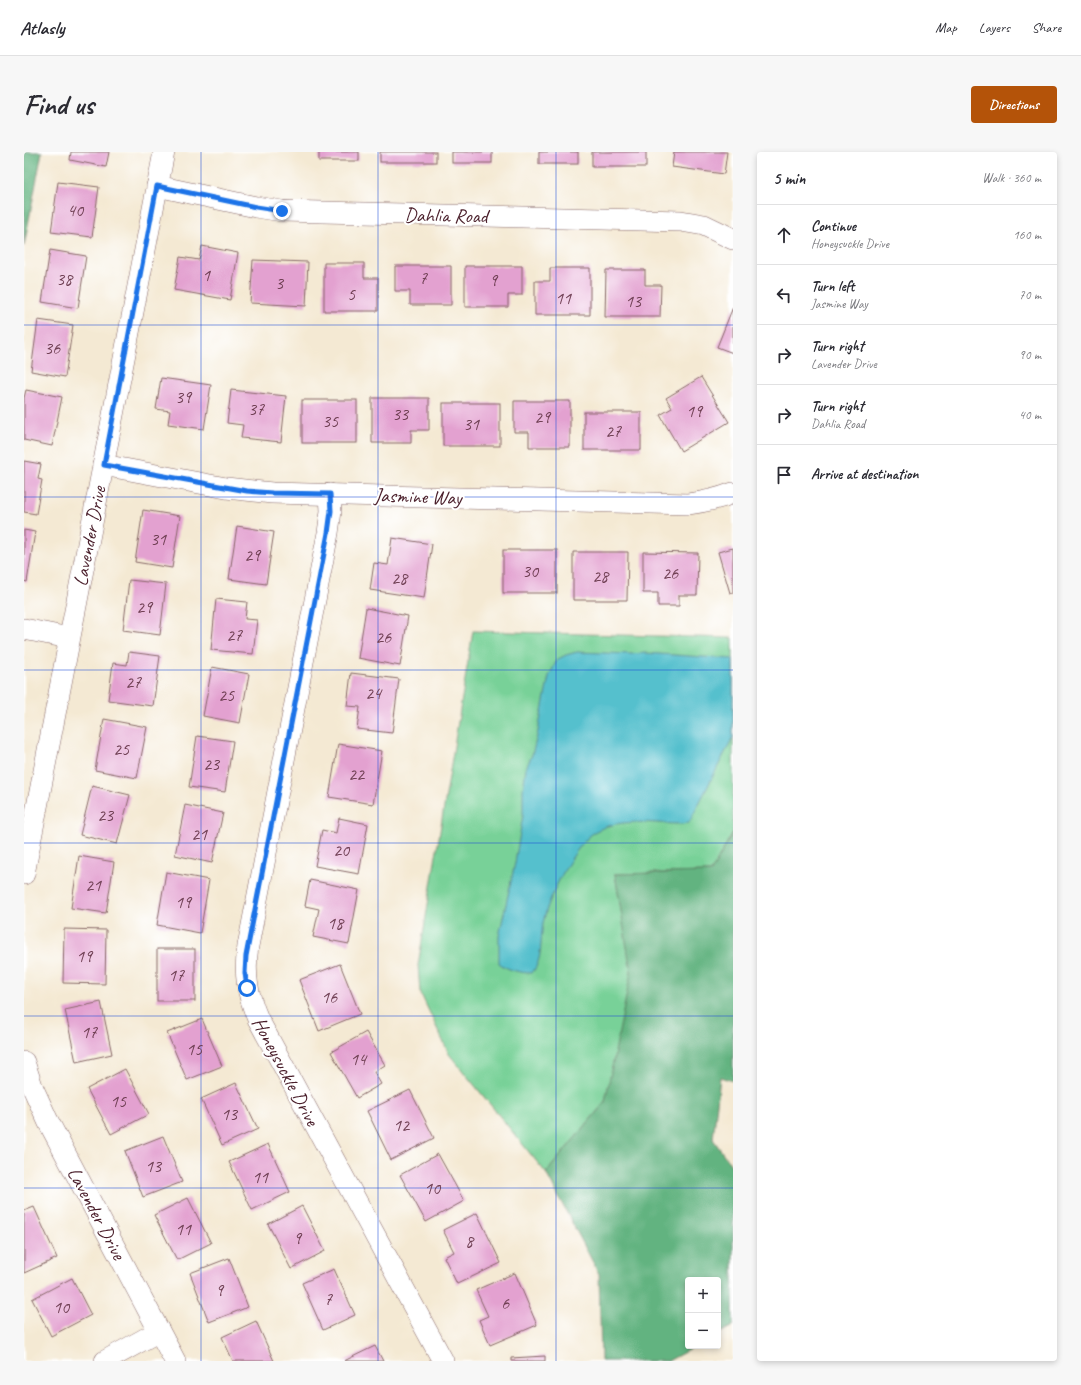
<!DOCTYPE html>
<meta charset="utf-8">
<style>
:root{--surface:#fff;--page:#f7f7f7;--text:#2b2b33;--muted:#7c7c81;--line:#e1e1e2;--accent:#b45309}
body{margin:0;font-family:Caveat,sans-serif;background:var(--page);color:var(--text)}
.controls{position:absolute;right:12px;bottom:12px;display:grid;overflow:hidden;border-radius:4px;box-shadow:0 2px 6px #0003}
.controls button{width:36px;height:36px;display:grid;place-items:center;padding:0;border:0;border-bottom:1px solid var(--line);background:var(--surface);color:var(--text);font:20px sans-serif}
.stop{position:absolute;width:12px;height:12px;margin:-9px;border:3px solid #1a73e8;border-radius:50%;background:#fff}
.stop.end{background:#1a73e8;border-color:#fff;box-shadow:0 1px 4px #0008}
.list{margin:0;padding:0;list-style:none}
h2{display:flex;justify-content:space-between;align-items:center;height:52px;margin:0;padding:0 16px;font-size:17px}
h2 small{font-size:13px;font-weight:400;color:var(--muted)}
.list li{display:grid;grid-template-columns:26px 1fr auto;gap:12px;align-items:center;box-sizing:border-box;height:60px;padding:0 16px;border-top:1px solid var(--line)}
.list b{display:block;font-size:15px;white-space:nowrap}
.list p{margin:0;font-size:13px;white-space:nowrap;color:var(--muted)}
.list em{font-size:13px;font-style:normal;color:var(--muted)}
.icon{flex:none;width:22px;height:22px;fill:none;stroke:currentColor;stroke-width:2;stroke-linecap:round;stroke-linejoin:round}
.map{position:relative;flex:none;width:709px;height:1209px;overflow:hidden;border-radius:4px}
header{display:flex;align-items:center;gap:24px;box-sizing:border-box;height:56px;padding:0 20px;background:var(--surface);border-bottom:1px solid var(--line)}
header strong{font-size:19px}
nav{display:flex;gap:22px;margin-inline-start:auto;font-size:14px}
.intro{display:flex;align-items:center;justify-content:space-between;box-sizing:border-box;height:96px;padding:0 24px}
h1{margin:0;font-size:28px}
.button{padding:10px 18px;border-radius:4px;background:var(--accent);color:#fff;font-size:14px;font-weight:700}
main{display:flex;gap:24px;padding:0 24px}
aside{flex:1;background:var(--surface);border-radius:4px;box-shadow:0 2px 6px #0003}
.map>svg:first-child{display:block}
.green{fill:#78d198;stroke:#617862}
.forest{fill:#62b380;stroke:#566956}
.water{fill:#54c0cd;stroke:#4f707c}
.building{fill:#e3a1d0}
.lines{fill:none;stroke-linecap:round;stroke-linejoin:round}
.street-casing{stroke:#866666;stroke-width:22}
.street{stroke:#fff;stroke-width:21}
.route{stroke:#1a73e8;stroke-width:5}
.grid{fill:none;stroke:#1d4ed8;stroke-width:1;stroke-opacity:0.55}
.labels{text-anchor:middle;stroke-width:4;stroke-linejoin:round;paint-order:stroke}
.number-label{font-size:18px;fill:#704054}
.street-label{font-size:20px;fill:#4a1f2b;stroke:#fff}
</style>
<header>
<strong>Atlasly</strong>
<nav><a>Map</a><a>Layers</a><a>Share</a></nav>
</header>
<div class="intro"><h1>Find us</h1><a class="button">Directions</a></div>
<main>
<div class="map">
<svg width="709" height="1209" viewBox="0 0 709 1209">
<rect width="100%" height="100%" fill="#fff"/>
<filter id="ink" filterUnits="userSpaceOnUse"><feTurbulence type="fractalNoise" baseFrequency=".025" numOctaves="2"/><feDisplacementMap in="SourceGraphic" scale="8" xChannelSelector="R" yChannelSelector="G"/><feConvolveMatrix kernelMatrix="1 2 1 2 8 2 1 2 1" color-interpolation-filters="sRGB"/></filter>
<filter id="wash" filterUnits="userSpaceOnUse"><feTurbulence type="fractalNoise" baseFrequency=".012" numOctaves="4" result="noise"/><feDisplacementMap in="SourceGraphic" scale="16" xChannelSelector="R" yChannelSelector="G"/><feGaussianBlur stdDeviation="0.9" result="paint"/><feColorMatrix in="noise" values="0 0 0 0 0 0 0 0 0 0 0 0 0 0 0 0 0 1.4 0 .05"/><feComposite in="paint" operator="in"/></filter>
<g filter="url(#wash)">
<rect width="100%" height="100%" fill="#f4e9d3"/>
<polygon class="green" points="449,479 709,486 709,680 687,720 591,722 608,820 581,950 522,1021 425,902 396,840 394,813"/>
<g class="forest">
<polygon points="0,0 18,0 0,94"/>
<polygon points="709,680 709,929 696,925 689,987 709,1016 709,1174 694,1182 694,1128 664,1128 664,1194 672,1194 644,1209 577,1209 575,1122 522,1021 581,950 607,820 591,722 687,720"/>
</g>
<path class="water" d="M 553,500 L 608,502 L 621,501 L 709,507 L 709,585 L 665,671 L 657,672 C 635,672 606,667 584,674 C 579,676 572,678 568,682 C 548,698 523,747 519,772 C 516,787 519,809 508,821 C 497,821 483,818 475,811 L 475,784 L 491,711 L 499,663 L 499,638 L 502,616 L 508,603 L 513,584 L 525,524 L 532,510 L 536,506 L 542,503 Z"/>
<g id="blocks">
<g class="building">
<polygon points="47,0 85,0 82,15 46,8"/>
<rect x="295" y="0" width="40" height="9"/>
<rect x="356" y="0" width="56" height="10"/>
<rect x="428" y="0" width="40" height="11"/>
<rect x="515" y="0" width="39" height="12"/>
<rect x="568" y="0" width="54" height="15"/>
<polygon points="650,0 703,0 700,22 648,15"/>
<polygon points="34,30 75,35 68,85 27,80"/>
<polygon points="178,94 214,101 206,148 150,138 156,105 175,108"/>
<polygon points="26,98 62,104 54,156 18,150"/>
<polygon points="229,108 284,110 282,154 226,151"/>
<polygon points="300,111 340,111 340,126 354,126 354,159 300,159"/>
<polygon points="371,114 427,114 427,153 386,153 386,139 371,139"/>
<polygon points="441,114 498,114 498,143 484,143 484,155 441,155"/>
<polygon points="526,116 566,116 566,163 511,163 511,129 526,129"/>
<polygon points="582,118 621,118 621,133 637,133 636,165 581,165"/>
<polygon points="709,155 709,201 693,195"/>
<polygon points="14,168 49,173 41,225 7,219"/>
<polygon points="677,225 705,270 657,299 636,263 648,256 642,246"/>
<polygon points="137,226 187,233 180,277 144,272 146,259 132,257"/>
<polygon points="2,238 38,245 28,294 0,288 0,246"/>
<polygon points="207,238 262,244 257,290 217,286 219,273 203,271"/>
<polygon points="348,246 405,246 405,278 387,278 387,291 348,291"/>
<rect x="278" y="248" width="55" height="43"/>
<polygon points="490,249 546,249 546,295 505,295 505,280 490,280"/>
<rect x="419" y="251" width="57" height="43"/>
<rect x="560" y="260" width="57" height="38"/>
<polygon points="0,309 17,312 14,327 18,328 12,362 0,360"/>
<polygon points="119,358 156,364 148,416 111,410"/>
<polygon points="213,374 250,380 242,432 205,427"/>
<polygon points="0,378 11,380 3,430 0,429"/>
<polygon points="368,386 408,392 400,446 346,438 350,411 364,413"/>
<polygon points="709,396 709,440 706,441 694,400"/>
<rect x="479" y="398" width="54" height="43"/>
<polygon points="549,400 604,400 603,448 549,448"/>
<polygon points="619,400 674,401 673,443 655,443 655,454 634,454 634,441 619,441"/>
<polygon points="105,428 142,432 136,483 99,478"/>
<polygon points="192,447 223,450 221,467 233,468 229,502 187,498"/>
<polygon points="342,456 384,464 376,514 334,506"/>
<polygon points="105,500 136,504 129,554 84,548 89,511 103,513"/>
<polygon points="188,515 225,522 216,571 179,564"/>
<polygon points="327,521 375,527 368,581 333,577 336,555 323,554"/>
<polygon points="80,567 123,575 113,626 71,618"/>
<polygon points="173,584 209,589 201,640 165,635"/>
<polygon points="314,592 358,599 349,652 305,645"/>
<polygon points="68,634 106,643 93,692 56,683"/>
<polygon points="161,653 199,661 188,711 151,703"/>
<polygon points="315,666 344,672 335,722 291,714 298,678 312,681"/>
<polygon points="55,704 90,710 82,761 47,756"/>
<polygon points="142,720 185,728 176,781 133,773"/>
<polygon points="286,728 335,738 325,792 289,785 295,757 281,754"/>
<polygon points="40,777 82,778 81,832 39,831"/>
<rect x="133" y="797" width="38" height="52"/>
<polygon points="316,812 336,862 295,879 275,828"/>
<polygon points="77,850 88,902 52,910 41,858"/>
<polygon points="178,867 198,914 163,928 143,881"/>
<polygon points="342,880 361,913 350,920 357,932 333,946 307,900"/>
<polygon points="101,917 125,962 87,982 63,937"/>
<polygon points="212,931 234,977 198,993 177,947"/>
<polygon points="386,938 410,986 367,1008 343,959"/>
<polygon points="139,984 158,1030 119,1045 101,999"/>
<polygon points="244,992 266,1040 228,1058 205,1010"/>
<polygon points="414,1002 440,1049 402,1070 376,1023"/>
<polygon points="164,1046 187,1091 153,1108 130,1063"/>
<polygon points="278,1054 301,1099 267,1117 244,1072"/>
<polygon points="10,1055 33,1106 0,1121 0,1059"/>
<polygon points="453,1061 477,1111 433,1132 420,1105 430,1100 419,1078"/>
<polygon points="205,1106 224,1155 185,1170 166,1121"/>
<polygon points="310,1117 331,1163 299,1178 278,1131"/>
<polygon points="491,1121 513,1173 466,1193 455,1168 464,1164 452,1138"/>
<polygon points="48,1126 67,1163 27,1184 8,1147"/>
<polygon points="232,1169 250,1209 209,1209 198,1185"/>
<polygon points="351,1194 359,1209 320,1209"/>
<polygon points="521,1204 521,1209 487,1209 487,1206"/>
</g>
</g>
</g>
<g filter="url(#ink)">
<use href="#blocks" fill-opacity="0" stroke="#866666" stroke-width="1"/>
<g class="lines">
<g class="street-casing">
<g id="street">
<polyline points="133,34 232,55 258,59 657,69 680,73 709,87"/>
<path d="M 79,313 L 202,336 L 248,341 L 664,352 C 680,350 694,347 709,341"/>
<path d="M 306,342 L 307,359 L 304,381 L 224,794 C 220,821 223,842 234,867 L 419,1209"/>
<polyline points="0,477 45,486"/>
<polyline points="0,722 140,0"/>
<polyline points="0,910 8,934 24,969 151,1209"/>
<polyline points="81,1209 135,1179"/>
</g>
</g>
<use href="#street" class="street"/>
</g>
</g>
<g class="lines" filter="url(#ink)">
<polyline class="route" points="223,836 221,821 222,804 304,381 307,359 306,342 248,341 223,339 80,313 133,34 232,55 258,59"/>
</g>
<path class="grid" d="M 177,0 L 177,1209M 354,0 L 354,1209M 532,0 L 532,1209M 0,173 L 709,173M 0,345 L 709,345M 0,518 L 709,518M 0,691 L 709,691M 0,864 L 709,864M 0,1036 L 709,1036"/>
<g class="labels">
<g class="number-label">
<text x="51" y="64">40</text>
<text x="182" y="129">1</text>
<text x="399" y="132">7</text>
<text x="40" y="133">38</text>
<text x="469" y="134">9</text>
<text x="255" y="137">3</text>
<text x="327" y="148">5</text>
<text x="539" y="152">11</text>
<text x="609" y="155">13</text>
<text x="28" y="202">36</text>
<text x="159" y="251">39</text>
<text x="232" y="263">37</text>
<text x="670" y="265">19</text>
<text x="376" y="268">33</text>
<text x="518" y="271">29</text>
<text x="306" y="275">35</text>
<text x="447" y="278">31</text>
<text x="589" y="285">27</text>
<text x="134" y="393">31</text>
<text x="228" y="409">29</text>
<text x="506" y="425">30</text>
<text x="646" y="427">26</text>
<text x="576" y="430">28</text>
<text x="375" y="432">28</text>
<text x="120" y="461">29</text>
<text x="210" y="489">27</text>
<text x="359" y="491">26</text>
<text x="109" y="536">27</text>
<text x="349" y="547">24</text>
<text x="202" y="549">25</text>
<text x="97" y="603">25</text>
<text x="187" y="618">23</text>
<text x="332" y="628">22</text>
<text x="81" y="669">23</text>
<text x="175" y="688">21</text>
<text x="317" y="704">20</text>
<text x="69" y="739">21</text>
<text x="159" y="756">19</text>
<text x="311" y="777">18</text>
<text x="60" y="810">19</text>
<text x="152" y="829">17</text>
<text x="305" y="851">16</text>
<text x="65" y="886">17</text>
<text x="170" y="903">15</text>
<text x="334" y="913">14</text>
<text x="94" y="955">15</text>
<text x="205" y="968">13</text>
<text x="377" y="979">12</text>
<text x="129" y="1020">13</text>
<text x="236" y="1031">11</text>
<text x="408" y="1042">10</text>
<text x="159" y="1083">11</text>
<text x="273" y="1092">9</text>
<text x="445" y="1095">8</text>
<text x="195" y="1144">9</text>
<text x="304" y="1153">7</text>
<text x="481" y="1157">6</text>
<text x="37" y="1161">10</text>
</g>
<g class="street-label">
<text transform="translate(422 63) rotate(1)" y="7">Dahlia Road</text>
<text transform="translate(394 344) rotate(2)" y="7">Jasmine Way</text>
<text transform="translate(65 384) rotate(-79)" y="7">Lavender Drive</text>
<text transform="translate(262 919) rotate(62)" y="7">Honeysuckle Drive</text>
<text transform="translate(73 1061) rotate(62)" y="7">Lavender Drive</text>
</g>
</g>
</svg>
<div class="controls">
<button>+</button>
<button>−</button>
</div>
<div class="stop" style="left:223px;top:836px"></div>
<div class="stop end" style="left:258px;top:59px"></div>
</div>
<aside>
<h2>5 min<small>Walk · 360 m</small></h2>
<ul class="list">
<li><svg class="icon" aria-label="ahead" viewBox="0 0 24 24"><path d="M12 20V5M6 11l6-6 6 6"/></svg><div><b>Continue</b><p>Honeysuckle Drive</p></div><em>160 m</em></li>
<li><svg class="icon" aria-label="left" viewBox="0 0 24 24"><path d="M17 20v-9H6M10 6l-5 5 5 5"/></svg><div><b>Turn left</b><p>Jasmine Way</p></div><em>70 m</em></li>
<li><svg class="icon" aria-label="right" viewBox="0 0 24 24"><path d="M7 20v-9h11M14 6l5 5-5 5"/></svg><div><b>Turn right</b><p>Lavender Drive</p></div><em>90 m</em></li>
<li><svg class="icon" aria-label="right" viewBox="0 0 24 24"><path d="M7 20v-9h11M14 6l5 5-5 5"/></svg><div><b>Turn right</b><p>Dahlia Road</p></div><em>40 m</em></li>
<li><svg class="icon" aria-label="arrive" viewBox="0 0 24 24"><path d="M6 21V4h12l-3 4 3 4H6"/></svg><div><b>Arrive at destination</b></div></li>
</ul>
</aside>
</main>
